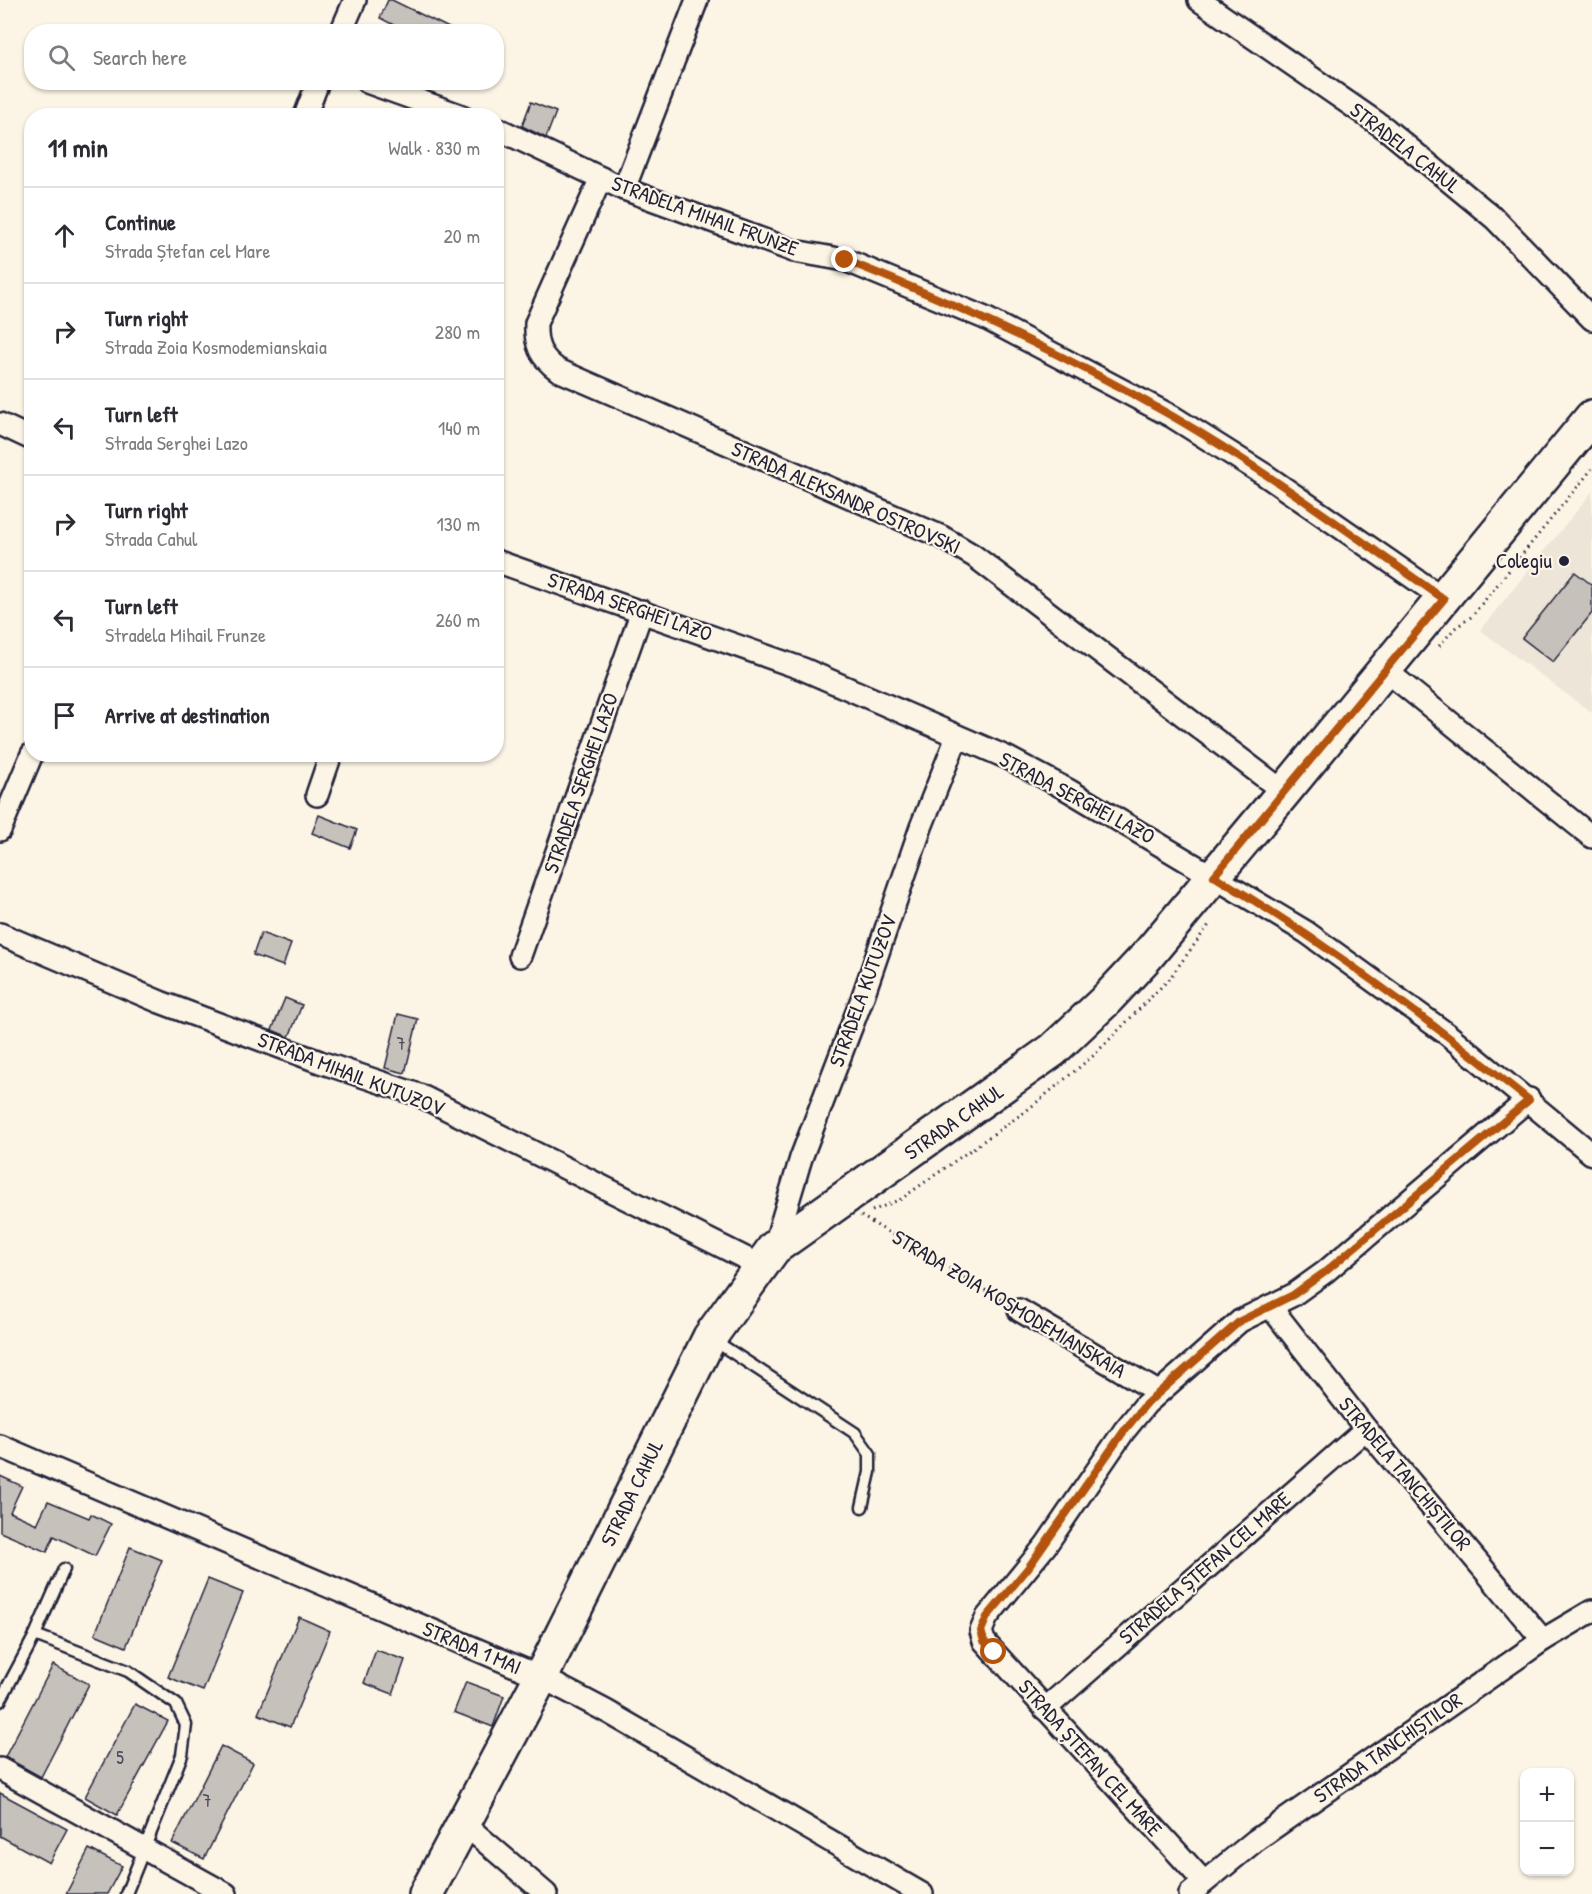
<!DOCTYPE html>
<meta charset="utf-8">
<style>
:root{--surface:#fff;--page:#f2f2f3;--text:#2b2b33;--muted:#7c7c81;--line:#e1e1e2}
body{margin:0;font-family:"Patrick Hand",sans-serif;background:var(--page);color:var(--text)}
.controls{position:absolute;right:18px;bottom:18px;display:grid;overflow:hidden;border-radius:12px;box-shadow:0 2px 4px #0004}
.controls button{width:54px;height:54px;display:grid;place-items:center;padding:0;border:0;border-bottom:2px solid var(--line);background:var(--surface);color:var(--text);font:30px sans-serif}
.stop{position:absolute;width:18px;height:18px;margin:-14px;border:4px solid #b45309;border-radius:50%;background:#fff}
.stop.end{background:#b45309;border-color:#fff;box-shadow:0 2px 6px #0008}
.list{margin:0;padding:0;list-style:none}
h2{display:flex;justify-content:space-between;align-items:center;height:78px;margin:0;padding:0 24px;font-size:26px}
h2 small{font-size:20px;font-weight:400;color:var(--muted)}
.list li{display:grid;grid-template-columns:39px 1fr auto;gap:18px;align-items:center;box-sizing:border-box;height:96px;padding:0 24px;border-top:2px solid var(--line)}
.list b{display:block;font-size:22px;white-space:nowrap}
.list p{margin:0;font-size:20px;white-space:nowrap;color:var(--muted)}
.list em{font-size:20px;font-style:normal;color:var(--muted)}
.icon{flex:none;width:33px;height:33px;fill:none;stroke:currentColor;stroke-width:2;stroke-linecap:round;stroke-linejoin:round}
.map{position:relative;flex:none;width:1592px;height:1894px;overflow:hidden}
.search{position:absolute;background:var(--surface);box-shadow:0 2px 4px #0004;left:24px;top:24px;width:480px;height:66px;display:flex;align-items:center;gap:15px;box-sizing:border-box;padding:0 21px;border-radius:24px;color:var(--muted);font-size:22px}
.panel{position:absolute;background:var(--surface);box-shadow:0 2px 4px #0004;left:24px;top:108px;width:480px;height:654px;border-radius:24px}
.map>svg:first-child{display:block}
.built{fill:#ece5d8}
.building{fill:#c6c1bb;stroke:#22223b;stroke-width:1.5}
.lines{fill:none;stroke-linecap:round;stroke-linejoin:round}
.lane-casing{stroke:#22223b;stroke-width:15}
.street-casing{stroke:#22223b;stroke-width:26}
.primary-casing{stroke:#22223b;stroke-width:38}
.path{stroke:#22223b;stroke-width:3;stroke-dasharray:1.5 4.5;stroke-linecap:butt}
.lane{stroke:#fcf5e5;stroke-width:10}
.street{stroke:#fcf5e5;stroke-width:21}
.primary{stroke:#fcf5e5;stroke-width:33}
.route{stroke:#b45309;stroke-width:8}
.poi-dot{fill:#22223b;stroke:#fcf5e5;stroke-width:2}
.labels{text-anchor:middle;stroke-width:4.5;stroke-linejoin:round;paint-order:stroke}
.number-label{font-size:18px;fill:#4b4a5b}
.street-label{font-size:21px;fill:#22223b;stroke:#fcf5e5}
.poi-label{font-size:21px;fill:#22223b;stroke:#fcf5e5;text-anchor:end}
</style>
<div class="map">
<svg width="1592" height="1894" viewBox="0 0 1592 1894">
<rect width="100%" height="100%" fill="#fcf5e5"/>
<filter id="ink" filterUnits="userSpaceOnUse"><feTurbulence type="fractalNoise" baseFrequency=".0167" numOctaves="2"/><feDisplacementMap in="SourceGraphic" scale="12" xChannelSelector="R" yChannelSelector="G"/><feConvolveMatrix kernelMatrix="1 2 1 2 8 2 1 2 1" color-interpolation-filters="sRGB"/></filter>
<g filter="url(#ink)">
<polygon class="built" points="1592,492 1592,713 1480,630"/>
<g class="building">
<polygon points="388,0 392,0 457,32 407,32 380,18"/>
<polygon points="531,102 556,112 546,138 522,126"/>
<polygon points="1575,572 1592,585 1592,613 1553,662 1522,638"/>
<polygon points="319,815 357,830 350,848 312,833"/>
<polygon points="261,933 291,944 283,966 253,955"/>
<polygon points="285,998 302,1005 289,1037 272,1030"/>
<polygon points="398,1014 418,1019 405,1073 385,1068"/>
<polygon points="0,1476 22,1486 10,1512 37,1524 48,1501 89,1518 91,1514 111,1524 95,1556 54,1536 47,1552 0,1532"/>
<polygon points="130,1547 162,1560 126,1647 95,1634"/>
<polygon points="208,1579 243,1593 203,1691 168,1677"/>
<polygon points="299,1617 330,1631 290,1727 258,1714"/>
<polygon points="376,1650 405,1660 393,1694 364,1683"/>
<polygon points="53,1665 89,1684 41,1777 5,1757"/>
<polygon points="466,1682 504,1696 493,1727 454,1712"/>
<polygon points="135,1704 168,1721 117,1815 85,1797"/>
<polygon points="221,1746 253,1763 204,1859 172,1843"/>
<polygon points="0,1793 67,1829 49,1863 0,1836"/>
<polygon points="89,1849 122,1866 107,1894 66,1894"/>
</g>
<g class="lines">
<g class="lane-casing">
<g id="lane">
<polyline points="712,1339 855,1433 870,1454 870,1472 862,1507"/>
<polyline points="35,1635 128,1671 176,1704 186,1725 182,1755 126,1894"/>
<polyline points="0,1701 35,1635 64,1569"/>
</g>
</g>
<g class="street-casing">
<g id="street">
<polyline points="1199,0 1386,129 1495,219 1592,319"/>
<polyline points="341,32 355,0"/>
<polyline points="367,82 462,116"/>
<polyline points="305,116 318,82"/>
<polyline points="496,128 624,189 794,251 845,260 985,318 1173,417 1265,475 1444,599"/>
<path d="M 601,178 L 536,323 C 535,345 540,357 558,370 L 942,537 L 974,556 L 1284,792"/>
<polyline points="624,189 697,0"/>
<polyline points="0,424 32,439"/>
<polyline points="496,561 803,669 1008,758 1068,790 1306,932 1447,1034 1592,1154"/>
<polyline points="1384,669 1592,837"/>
<polyline points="317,795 331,754"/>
<polyline points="0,830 32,754"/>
<polyline points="0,934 160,1002 320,1062 419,1095 759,1265"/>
<polyline points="520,956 642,611"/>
<polyline points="774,1248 801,1158 862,999 921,827 957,737"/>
<polyline points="1270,1306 1366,1429 1543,1640"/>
<polyline points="1019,1310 1158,1392"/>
<polyline points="0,1446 541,1677 606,1711 922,1894"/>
<polyline points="1045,1709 1366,1429"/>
<polyline points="0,1769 226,1894"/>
<polyline points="462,1822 546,1894"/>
<polyline points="1204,1882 984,1641 981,1631 987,1617 1046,1545 1124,1431 1146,1404 1240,1321 1293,1295 1325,1272 1529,1099"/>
<polyline points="1190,1894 1256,1840 1543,1640 1592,1611"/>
</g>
</g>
<g class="primary-casing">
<polyline id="primary" points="426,1894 541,1677 710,1337 774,1248 1053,1050 1104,1002 1147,956 1284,792 1592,417"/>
</g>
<g class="path">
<polyline points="1439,646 1455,628 1471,617 1592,469"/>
<polyline points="872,1211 901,1199 1026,1111 1093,1056 1169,979 1211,922"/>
<polyline points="861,1216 1002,1300"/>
</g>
<use href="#lane" class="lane"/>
<use href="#street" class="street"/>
<use href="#primary" class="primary"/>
</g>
</g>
<g class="lines" filter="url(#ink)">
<path class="route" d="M 845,260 C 957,304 1067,356 1172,416 C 1267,471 1355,537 1444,599 L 1214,876 C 1325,942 1427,1019 1529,1100 L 1325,1272 L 1293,1295 L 1240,1321 L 1146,1404 L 1124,1431 L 1028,1568 L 987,1617 L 981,1631 L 984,1641 L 994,1652"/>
</g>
<circle class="poi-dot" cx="1564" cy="561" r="6"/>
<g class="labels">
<g class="number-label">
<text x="401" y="1050">7</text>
<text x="120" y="1764">5</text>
<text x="207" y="1807">7</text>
</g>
<g class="street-label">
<text transform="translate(1405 148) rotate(38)" y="7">STRADELA CAHUL</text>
<text transform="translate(705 216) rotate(20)" y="7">STRADELA MIHAIL FRUNZE</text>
<text transform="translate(846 498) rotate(24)" y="7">STRADA ALEKSANDR OSTROVSKI</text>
<text transform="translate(630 607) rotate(19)" y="7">STRADA SERGHEI LAZO</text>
<text transform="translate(581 783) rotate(-71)" y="7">STRADELA SERGHEI LAZO</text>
<text transform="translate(1077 798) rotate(28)" y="7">STRADA SERGHEI LAZO</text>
<text transform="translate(863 991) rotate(-70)" y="7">STRADELA KUTUZOV</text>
<text transform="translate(351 1074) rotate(21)" y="7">STRADA MIHAIL KUTUZOV</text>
<text transform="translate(954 1122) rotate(-35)" y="7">STRADA CAHUL</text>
<text transform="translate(1009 1304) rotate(31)" y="7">STRADA ZOIA KOSMODEMIANSKAIA</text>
<text transform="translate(1405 1474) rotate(50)" y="7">STRADELA TANCHIȘTILOR</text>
<text transform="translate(632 1493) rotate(-64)" y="7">STRADA CAHUL</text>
<text transform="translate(1205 1568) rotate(-41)" y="7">STRADELA ȘTEFAN CEL MARE</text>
<text transform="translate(472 1648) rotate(23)" y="7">STRADA 1 MAI</text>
<text transform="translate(1388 1748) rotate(-35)" y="7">STRADA TANCHIȘTILOR</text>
<text transform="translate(1090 1758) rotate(48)" y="7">STRADA ȘTEFAN CEL MARE</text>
</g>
<g class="poi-label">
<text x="1552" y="568">Colegiu</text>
</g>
</g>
</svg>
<div class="controls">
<button>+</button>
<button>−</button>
</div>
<div class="stop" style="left:994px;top:1652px"></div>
<div class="stop end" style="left:845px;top:260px"></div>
<div class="search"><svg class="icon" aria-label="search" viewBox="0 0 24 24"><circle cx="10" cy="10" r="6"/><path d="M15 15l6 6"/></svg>Search here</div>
<section class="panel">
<h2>11 min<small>Walk · 830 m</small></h2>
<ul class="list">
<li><svg class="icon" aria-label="ahead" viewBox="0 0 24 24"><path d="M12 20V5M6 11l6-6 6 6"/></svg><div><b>Continue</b><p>Strada Ștefan cel Mare</p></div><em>20 m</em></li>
<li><svg class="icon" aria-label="right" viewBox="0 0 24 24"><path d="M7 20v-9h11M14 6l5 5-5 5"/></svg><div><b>Turn right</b><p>Strada Zoia Kosmodemianskaia</p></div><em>280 m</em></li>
<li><svg class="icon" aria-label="left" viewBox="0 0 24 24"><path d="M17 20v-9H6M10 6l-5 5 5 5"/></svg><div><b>Turn left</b><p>Strada Serghei Lazo</p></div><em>140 m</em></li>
<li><svg class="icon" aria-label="right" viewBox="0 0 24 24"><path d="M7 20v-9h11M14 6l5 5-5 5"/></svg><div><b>Turn right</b><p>Strada Cahul</p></div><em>130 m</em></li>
<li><svg class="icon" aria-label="left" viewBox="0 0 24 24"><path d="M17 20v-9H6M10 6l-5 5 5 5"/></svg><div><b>Turn left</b><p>Stradela Mihail Frunze</p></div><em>260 m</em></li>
<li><svg class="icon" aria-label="arrive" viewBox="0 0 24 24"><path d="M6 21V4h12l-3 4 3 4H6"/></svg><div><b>Arrive at destination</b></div></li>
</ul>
</section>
</div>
